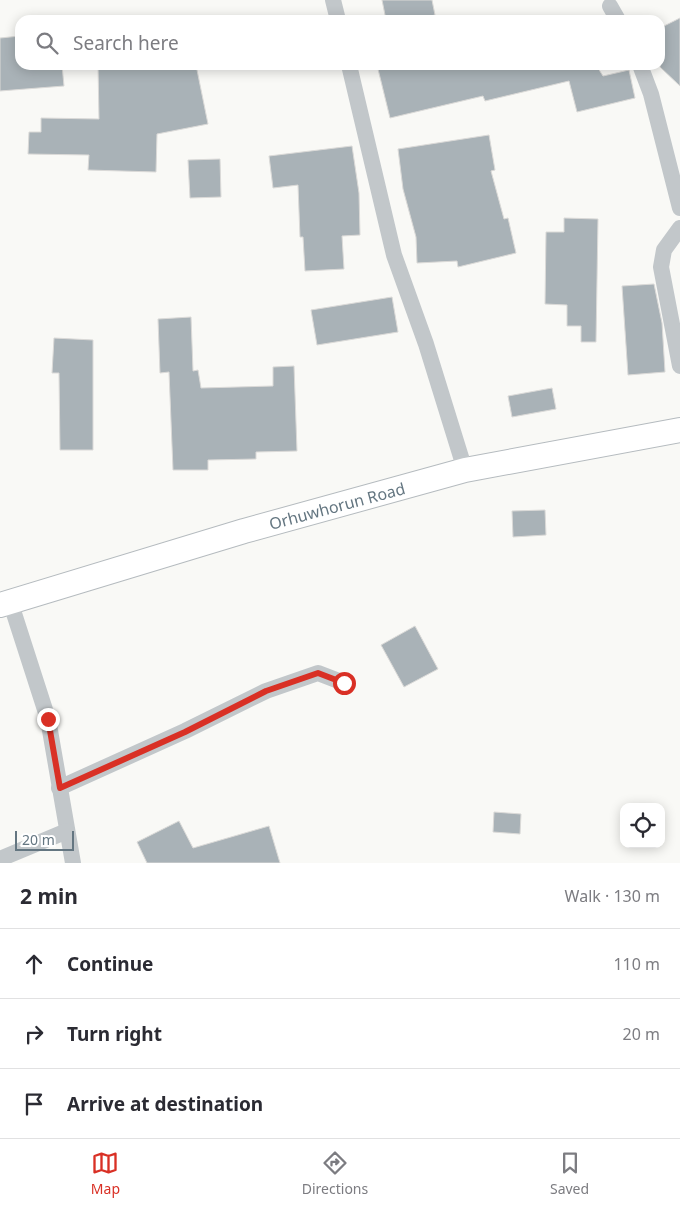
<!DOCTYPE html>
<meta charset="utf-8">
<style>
:root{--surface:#fff;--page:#f2f2f3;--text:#2b2b33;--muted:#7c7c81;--line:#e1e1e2;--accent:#d93025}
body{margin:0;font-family:"Noto Sans",sans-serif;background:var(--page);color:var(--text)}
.controls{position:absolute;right:15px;bottom:15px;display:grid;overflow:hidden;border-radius:10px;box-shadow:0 2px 12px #0003}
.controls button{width:45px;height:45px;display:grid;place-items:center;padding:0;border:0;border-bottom:1px solid var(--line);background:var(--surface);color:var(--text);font:25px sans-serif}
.scale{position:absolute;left:15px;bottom:12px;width:59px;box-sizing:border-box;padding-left:5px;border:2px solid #647681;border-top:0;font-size:14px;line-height:18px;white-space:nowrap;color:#647681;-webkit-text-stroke:4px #fff;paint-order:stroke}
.stop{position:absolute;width:15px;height:15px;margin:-11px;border:4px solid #d93025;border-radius:50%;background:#fff}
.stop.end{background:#d93025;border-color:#fff;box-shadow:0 1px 5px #0008}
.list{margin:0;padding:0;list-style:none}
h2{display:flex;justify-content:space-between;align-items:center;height:65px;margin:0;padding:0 20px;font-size:21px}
h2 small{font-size:16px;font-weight:400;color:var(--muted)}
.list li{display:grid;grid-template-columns:32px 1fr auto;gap:15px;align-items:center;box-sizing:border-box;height:70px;padding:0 20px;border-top:1px solid var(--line)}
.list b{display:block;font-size:19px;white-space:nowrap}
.list em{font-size:16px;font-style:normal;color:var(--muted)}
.icon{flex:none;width:28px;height:28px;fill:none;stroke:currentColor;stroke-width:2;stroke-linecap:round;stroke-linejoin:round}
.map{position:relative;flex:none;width:680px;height:863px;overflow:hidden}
.search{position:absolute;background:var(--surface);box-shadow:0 2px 12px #0003;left:15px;right:15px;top:15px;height:55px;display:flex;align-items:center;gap:12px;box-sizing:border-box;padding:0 18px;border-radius:15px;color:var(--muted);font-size:19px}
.sheet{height:275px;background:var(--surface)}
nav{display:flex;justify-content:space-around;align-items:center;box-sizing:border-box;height:70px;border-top:1px solid var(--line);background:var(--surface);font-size:14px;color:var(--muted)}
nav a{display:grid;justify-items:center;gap:2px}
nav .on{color:var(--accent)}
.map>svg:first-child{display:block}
.building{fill:#a9b2b7;stroke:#dbdad8}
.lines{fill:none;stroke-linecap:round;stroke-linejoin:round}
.secondary-casing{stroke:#b5bbbf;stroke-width:26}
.street{stroke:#c2c7ca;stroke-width:16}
.secondary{stroke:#fff;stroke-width:24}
.route{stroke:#d93025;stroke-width:6}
.labels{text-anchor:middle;stroke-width:5;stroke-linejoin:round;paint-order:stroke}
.street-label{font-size:16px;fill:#647681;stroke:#fff}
</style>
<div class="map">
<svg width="680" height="863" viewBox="0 0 680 863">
<rect width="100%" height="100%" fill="#f9f9f6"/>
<g class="building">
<polygon points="382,0 432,0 435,15 413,20 386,20"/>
<polygon points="680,18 680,86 660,67 660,28"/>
<polygon points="20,36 20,65 62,65 64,86 0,91 0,38"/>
<polygon points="98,65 196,65 208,124 157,134 156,172 88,170 89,155 28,154 29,132 41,132 41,118 99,119"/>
<polygon points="377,65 596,65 603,76 629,70 635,98 577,112 569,81 485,101 483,96 390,118"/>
<polygon points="489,135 495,170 491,171 504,219 508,218 516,253 458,267 457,261 417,263 416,237 403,189 398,149"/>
<polygon points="352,146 359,193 360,235 342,236 344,269 305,271 303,237 300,237 298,185 273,188 269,156"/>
<polygon points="220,159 221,197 190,198 188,160"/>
<polygon points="564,218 598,219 596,342 581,342 581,326 567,326 567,305 545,304 546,232 564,232"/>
<polygon points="654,284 662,323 665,372 628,375 622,286"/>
<polygon points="392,297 398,332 317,345 311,310"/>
<polygon points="191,317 193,371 198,370 201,388 273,386 273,367 294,366 297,451 256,452 256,459 208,460 208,470 173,470 169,372 160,373 158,319"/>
<polygon points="54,338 93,340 93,450 60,450 59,373 52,373"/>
<polygon points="552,388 556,409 512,417 508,396"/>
<polygon points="545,510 546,535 513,537 512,511"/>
<polygon points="415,626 438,669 404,687 381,645"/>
<polygon points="494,812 521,814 520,834 493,832"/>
<polygon points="179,821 193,848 269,826 280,863 147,863 137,842"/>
</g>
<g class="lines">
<g class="secondary-casing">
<polyline id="secondary" points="0,605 244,531 465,470 680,430"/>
</g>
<g class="street">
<polyline points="333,0 338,20"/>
<polyline points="610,6 618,20"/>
<polyline points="349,65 394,255 426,344 465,470"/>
<polyline points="640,65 651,94 680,208"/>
<polyline points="680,228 664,250 661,267 680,366"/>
<polyline points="10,601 48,719 73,863"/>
<polyline points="59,788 185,731 266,691 318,673 344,683"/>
<polyline points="0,859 67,831"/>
</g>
<use href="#secondary" class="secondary"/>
</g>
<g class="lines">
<polyline class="route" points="48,719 60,788 185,732 266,691 318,673 344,683"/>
</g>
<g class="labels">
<g class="street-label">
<text transform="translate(337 506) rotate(-15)" y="6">Orhuwhorun Road</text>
</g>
</g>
</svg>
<div class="controls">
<button><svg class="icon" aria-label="locate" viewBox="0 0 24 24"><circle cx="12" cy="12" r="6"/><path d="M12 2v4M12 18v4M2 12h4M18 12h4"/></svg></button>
</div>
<div class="scale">20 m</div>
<div class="stop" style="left:344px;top:683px"></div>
<div class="stop end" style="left:48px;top:719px"></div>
<div class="search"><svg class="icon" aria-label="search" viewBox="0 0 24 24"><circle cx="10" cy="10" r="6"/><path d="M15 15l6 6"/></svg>Search here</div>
</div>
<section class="sheet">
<h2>2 min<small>Walk · 130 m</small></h2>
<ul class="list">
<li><svg class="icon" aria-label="ahead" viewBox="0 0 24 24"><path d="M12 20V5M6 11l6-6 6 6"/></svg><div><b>Continue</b></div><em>110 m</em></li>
<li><svg class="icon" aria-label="right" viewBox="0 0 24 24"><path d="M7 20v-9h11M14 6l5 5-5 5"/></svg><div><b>Turn right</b></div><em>20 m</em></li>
<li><svg class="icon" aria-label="arrive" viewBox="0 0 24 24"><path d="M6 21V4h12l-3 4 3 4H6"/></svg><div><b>Arrive at destination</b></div></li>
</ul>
</section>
<nav>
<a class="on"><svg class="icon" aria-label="map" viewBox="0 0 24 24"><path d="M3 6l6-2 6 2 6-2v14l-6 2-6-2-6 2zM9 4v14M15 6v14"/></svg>Map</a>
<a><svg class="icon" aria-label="directions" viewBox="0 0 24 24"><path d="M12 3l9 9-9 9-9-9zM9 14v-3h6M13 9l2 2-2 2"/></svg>Directions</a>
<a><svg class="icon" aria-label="saved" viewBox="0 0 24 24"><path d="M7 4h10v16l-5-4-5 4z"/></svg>Saved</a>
</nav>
